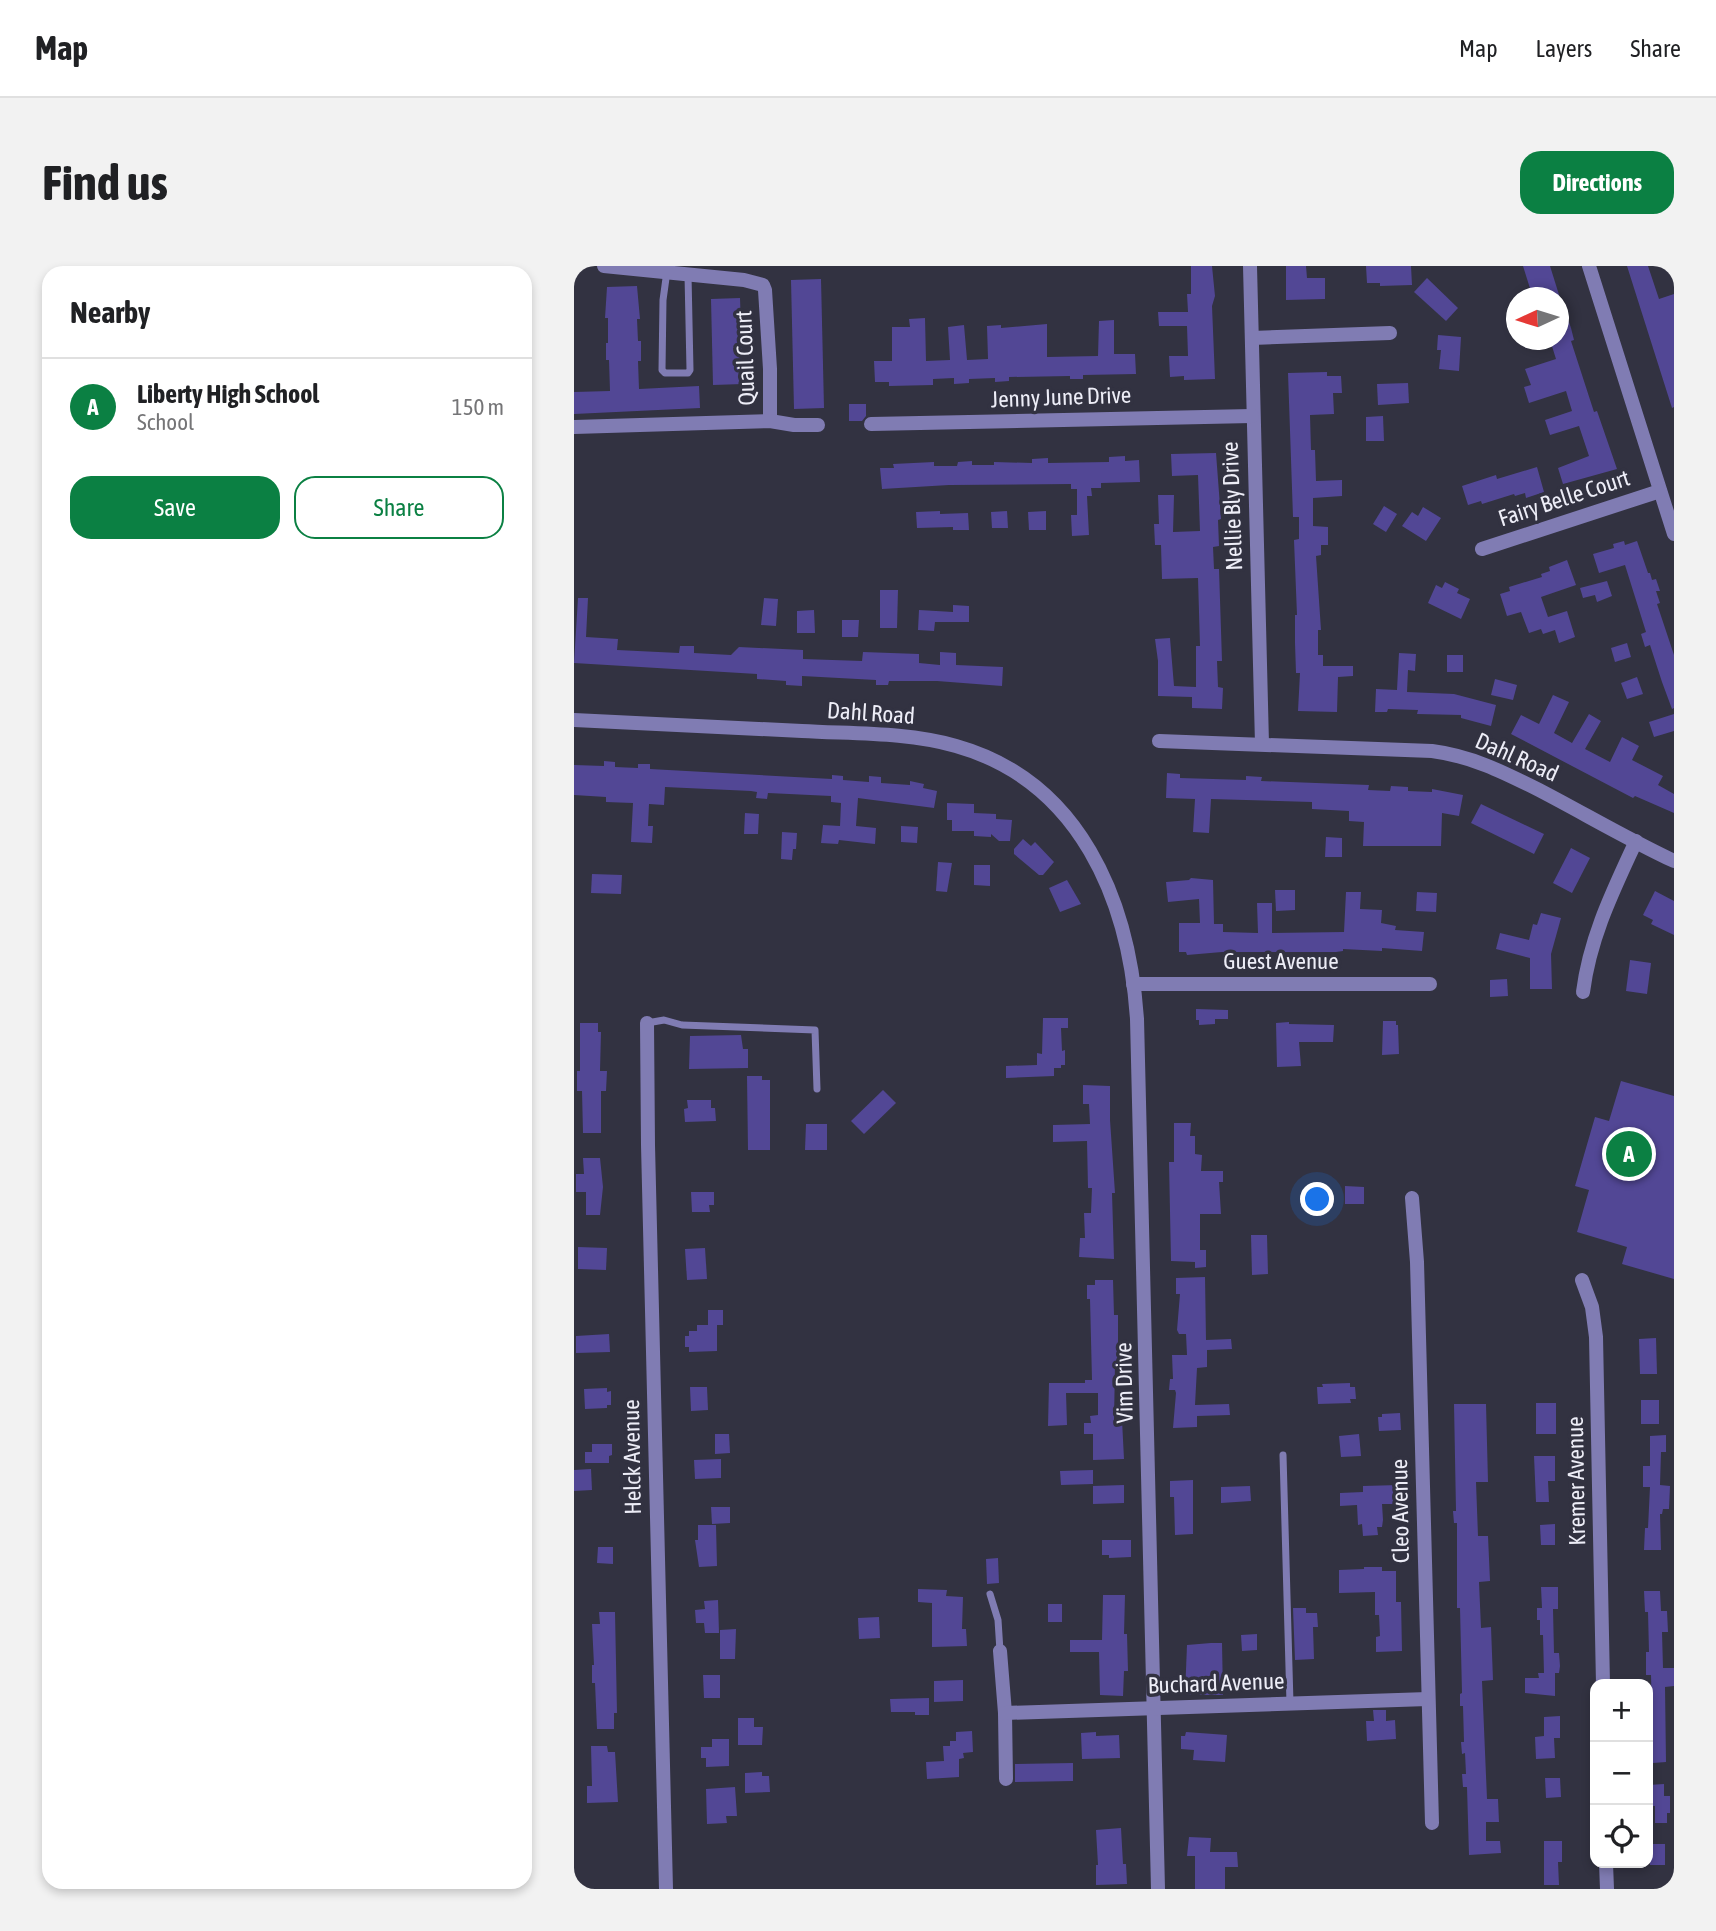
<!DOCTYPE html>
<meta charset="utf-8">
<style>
:root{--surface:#fff;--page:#f2f2f2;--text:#202124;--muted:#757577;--line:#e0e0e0;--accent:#0b8043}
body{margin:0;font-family:"Asap Condensed",sans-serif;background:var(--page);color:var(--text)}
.controls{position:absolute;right:21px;bottom:21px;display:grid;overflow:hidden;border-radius:14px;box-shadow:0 4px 10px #0003}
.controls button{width:63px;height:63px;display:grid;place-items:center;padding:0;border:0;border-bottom:2px solid var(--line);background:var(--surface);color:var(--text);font:35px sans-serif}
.compass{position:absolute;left:932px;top:21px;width:63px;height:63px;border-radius:50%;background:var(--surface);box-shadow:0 4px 10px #0003;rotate:266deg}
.you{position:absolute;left:744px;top:934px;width:24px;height:24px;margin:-18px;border:5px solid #fff;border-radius:50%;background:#1a73e8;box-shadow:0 0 0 10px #1a73e833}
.badge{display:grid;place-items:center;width:46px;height:46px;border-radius:50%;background:var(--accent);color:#fff;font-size:23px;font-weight:700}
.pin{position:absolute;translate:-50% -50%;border:4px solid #fff;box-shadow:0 2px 7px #0006}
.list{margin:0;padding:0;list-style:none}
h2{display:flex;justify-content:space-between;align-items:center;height:91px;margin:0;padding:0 28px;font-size:30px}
h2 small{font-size:23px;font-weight:400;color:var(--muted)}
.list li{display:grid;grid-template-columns:46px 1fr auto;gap:21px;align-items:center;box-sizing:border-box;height:98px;padding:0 28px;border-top:2px solid var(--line)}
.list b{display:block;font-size:26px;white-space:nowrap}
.list p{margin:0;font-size:23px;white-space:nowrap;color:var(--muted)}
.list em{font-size:23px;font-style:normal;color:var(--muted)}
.actions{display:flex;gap:14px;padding:21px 28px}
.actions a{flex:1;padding:16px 0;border:2px solid var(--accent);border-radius:21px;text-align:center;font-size:24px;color:var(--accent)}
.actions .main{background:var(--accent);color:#fff}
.icon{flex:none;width:38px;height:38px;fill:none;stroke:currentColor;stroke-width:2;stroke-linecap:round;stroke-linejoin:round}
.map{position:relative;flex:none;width:1100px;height:1623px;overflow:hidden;border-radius:21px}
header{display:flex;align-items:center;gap:42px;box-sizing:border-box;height:98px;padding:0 35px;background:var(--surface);border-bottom:2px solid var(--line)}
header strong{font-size:33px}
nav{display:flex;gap:38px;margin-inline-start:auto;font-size:24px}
.intro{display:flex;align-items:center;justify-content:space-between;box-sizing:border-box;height:168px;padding:0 42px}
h1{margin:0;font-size:49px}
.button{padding:18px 32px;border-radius:21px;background:var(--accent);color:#fff;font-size:24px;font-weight:700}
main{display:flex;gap:42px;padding:0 42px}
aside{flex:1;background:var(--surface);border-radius:21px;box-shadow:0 4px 10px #0003}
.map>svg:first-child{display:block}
.building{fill:#524795}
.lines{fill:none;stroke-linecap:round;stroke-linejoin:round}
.lane{stroke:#807cb3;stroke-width:7}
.street{stroke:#807cb3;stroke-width:14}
.labels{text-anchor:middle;stroke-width:7;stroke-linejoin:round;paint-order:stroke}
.street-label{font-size:23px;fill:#ededf7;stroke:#323241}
</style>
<header>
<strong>Map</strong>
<nav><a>Map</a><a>Layers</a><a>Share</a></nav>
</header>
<div class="intro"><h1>Find us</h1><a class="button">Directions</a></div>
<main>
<aside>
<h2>Nearby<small></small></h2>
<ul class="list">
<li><span class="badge">A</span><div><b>Liberty High School</b><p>School</p></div><em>150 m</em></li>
</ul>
<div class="actions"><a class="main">Save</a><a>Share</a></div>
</aside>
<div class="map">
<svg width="1100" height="1623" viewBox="0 0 1100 1623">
<rect width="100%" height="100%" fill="#323241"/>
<g class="building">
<polygon points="617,0 638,0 641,30 638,40 641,113 610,114 610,110 596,111 595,90 614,90 613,60 585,60 584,46 614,46 613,28 617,28"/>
<polygon points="712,0 732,0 733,12 751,12 751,33 712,34"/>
<polygon points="792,0 837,0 838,19 806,20 806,17 793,17"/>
<polygon points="949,0 976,0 986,32 959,32"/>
<polygon points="1053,0 1074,0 1085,33 1100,28 1100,141 1098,142"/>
<polygon points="853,12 884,42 872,55 840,26"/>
<polygon points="247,13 250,142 220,143 217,14"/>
<polygon points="63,20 66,53 63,53 64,75 67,75 67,95 64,95 65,123 125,120 126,142 0,148 0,126 36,125 35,94 32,94 32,77 34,77 34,52 31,52 33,21"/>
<polygon points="166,32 169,118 139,119 137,33"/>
<polygon points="984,33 987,33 997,62 1000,74 997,75 1020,146 1023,145 1043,203 989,218 984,202 1015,190 1005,160 976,169 971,154 998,145 992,125 955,137 950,121 957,119 951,103 982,93 976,74 984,74"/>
<polygon points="351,52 352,95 376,94 374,61 390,59 393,94 414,93 413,60 427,59 427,62 473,58 473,91 524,90 525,55 540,54 540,88 561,88 562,108 509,109 509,113 496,113 496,110 435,111 435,115 421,116 421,112 395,113 395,117 380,118 380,112 359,113 359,119 315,120 315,116 301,116 300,95 318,95 318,61 336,61 335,53"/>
<polygon points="864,69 887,71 885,105 865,103 867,84 863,84"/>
<polygon points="753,106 753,110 767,110 768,127 759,127 760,148 736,149 737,184 741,184 742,215 768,214 768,230 739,232 739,260 754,261 754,279 747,279 747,289 742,290 747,364 744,364 744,389 749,389 749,400 779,400 779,410 764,411 763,446 724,445 726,407 722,407 721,377 721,349 723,349 720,274 725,273 725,251 719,251 714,107"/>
<polygon points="834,117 835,137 804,139 803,118"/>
<polygon points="275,138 292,138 292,150 288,155 275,155"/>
<polygon points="809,150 810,175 792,175 792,151"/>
<polygon points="642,187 647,253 644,254 645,280 639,281 640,303 645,303 648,395 643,395 644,421 649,422 648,443 618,442 618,431 584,430 584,395 581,373 596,372 600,420 622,421 622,380 626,380 624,312 588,313 587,279 581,279 580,258 585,258 584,229 600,229 599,266 626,265 624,209 598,210 597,188"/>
<polygon points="551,190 551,195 565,194 566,216 527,217 527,222 517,222 518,230 513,230 515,269 498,270 497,249 503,249 503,223 497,223 497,218 375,219 308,223 306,202 320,202 319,198 360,196 360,200 383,200 384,196 398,195 398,199 420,199 420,196 458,197 458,193 474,192 474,197 535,196 535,191"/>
<polygon points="963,201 970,226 952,232 951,227 941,230 940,228 908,238 907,235 894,239 888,220 922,209 923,213"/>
<polygon points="810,240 823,248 812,266 799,258"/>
<polygon points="849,241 867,252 852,275 828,260 838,246 844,250"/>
<polygon points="366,245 366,248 394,247 395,264 379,264 379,261 343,262 342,246"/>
<polygon points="433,245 434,262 418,262 417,246"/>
<polygon points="472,245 472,264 455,264 454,246"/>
<polygon points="1050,275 1051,279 1063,275 1074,307 1076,307 1078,314 1082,313 1086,325 1082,325 1086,337 1083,338 1100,389 1100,442 1098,443 1088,416 1076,379 1071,381 1067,368 1072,366 1051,299 1025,307 1019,288 1040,282 1039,278"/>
<polygon points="993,294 1002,319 967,331 974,351 993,345 1001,371 985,377 981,364 969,368 967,363 955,367 947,346 933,350 926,328 936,325 935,321 968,311 967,308 976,305 975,301"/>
<polygon points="1033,315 1038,330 1023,336 1021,329 1009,332 1006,322"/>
<polygon points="871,316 885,323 883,327 896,333 887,353 854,337 862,319 868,322"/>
<polygon points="306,324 324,324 323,362 306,362"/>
<polygon points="4,332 14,332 12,371 44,373 43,384 105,387 106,380 120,380 120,387 157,389 165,381 229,384 229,393 288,395 289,386 345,388 345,397 366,399 366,386 382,387 382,399 429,401 428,420 363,415 315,415 314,419 302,419 302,414 228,410 228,420 212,419 212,415 183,413 183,408 0,397"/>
<polygon points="190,332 204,333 202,360 187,359"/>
<polygon points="379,339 395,340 395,356 361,356 360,365 344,364 345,344 379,346"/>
<polygon points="240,344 241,367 223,367 223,345"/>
<polygon points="268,354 285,354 284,371 268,371"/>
<polygon points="1053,377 1057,391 1041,396 1037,382"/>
<polygon points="825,387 842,388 841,405 834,404 833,426 880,428 922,439 917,460 887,452 887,449 843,448 844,444 814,443 813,446 801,446 802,423 823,424"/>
<rect x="873" y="389" width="16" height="17"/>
<polygon points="1063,411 1069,428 1053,433 1047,417"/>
<polygon points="921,413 943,419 939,434 917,429"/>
<polygon points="979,429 995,436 980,467 998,477 1015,448 1027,455 1011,483 1036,496 1048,471 1065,480 1058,494 1089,510 1084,519 1100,528 1100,547 1061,530 1059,532 937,468 947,449 965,458"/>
<polygon points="1100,448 1100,465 1080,471 1075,456"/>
<polygon points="30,495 41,496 41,501 64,502 64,498 76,498 76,503 258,513 258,509 269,510 269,514 295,516 295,510 307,511 307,517 336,519 336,515 350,518 349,522 363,525 360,542 284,532 282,560 302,562 301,578 265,574 264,578 247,577 249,559 266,560 267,537 257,536 257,530 194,527 193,533 182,532 183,526 177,525 91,521 90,539 75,538 74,560 79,560 78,577 57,576 59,537 32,536 32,531 0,529 0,499 30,500"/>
<polygon points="593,507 606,508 606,512 672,514 672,510 688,511 687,515 795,519 794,524 816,525 817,520 834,521 834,525 858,526 858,523 889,529 885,550 868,547 867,580 789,580 790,556 775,555 775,545 738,543 738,536 637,533 635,567 619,566 621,533 592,532"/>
<polygon points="373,537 400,538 400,547 422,548 422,553 438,554 436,575 425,575 417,568 417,571 400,570 400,565 378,565 378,554 373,554"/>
<polygon points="907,538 970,568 960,588 897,557"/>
<polygon points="171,547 185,548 184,568 170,568"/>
<polygon points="327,560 344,561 343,577 327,576"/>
<polygon points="208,566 223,567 222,583 219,583 218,594 207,593"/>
<polygon points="752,571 768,572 768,591 751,591"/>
<polygon points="449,573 457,580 461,576 480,596 469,609 465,609 440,588 440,583"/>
<polygon points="997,582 1016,592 998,627 979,617"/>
<polygon points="364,596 378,597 373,626 362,625"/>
<polygon points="400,599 416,599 416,620 400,619"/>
<polygon points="18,608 48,609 47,628 17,627"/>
<polygon points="617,612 639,614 640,658 649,658 649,666 684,667 683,637 698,637 698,667 770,666 772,626 787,626 786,643 808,644 807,657 822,660 821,664 850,666 848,685 808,682 808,685 769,683 769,685 762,686 648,686 613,689 612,686 605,686 605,657 626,657 625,633 594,636 592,616 615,614"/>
<polygon points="493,614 507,638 486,646 475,622"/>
<polygon points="701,624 721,624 721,644 702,645"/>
<polygon points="1081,625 1100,635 1100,669 1077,658 1079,654 1069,649"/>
<polygon points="843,626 863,627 862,646 842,645"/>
<polygon points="967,647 987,652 977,688 978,723 956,723 956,692 922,683 926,667 955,674 959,658 963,659"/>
<polygon points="1056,694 1077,697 1073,728 1052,725"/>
<polygon points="933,713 934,730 916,731 916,714"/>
<polygon points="622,743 654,744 654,753 641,753 641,758 625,759 625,754 622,754"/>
<polygon points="469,752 494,752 494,762 487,762 488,785 491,784 491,799 487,799 487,802 480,802 480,810 432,812 432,800 463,799 463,787 468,788"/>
<polygon points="809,755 822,755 822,759 824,759 825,788 808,789"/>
<polygon points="715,756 715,758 760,759 759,776 725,776 727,800 703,801 702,757"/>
<polygon points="6,757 24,757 24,766 27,766 26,805 33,805 32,825 27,825 27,867 9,867 8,825 3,825 3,805 6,805"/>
<polygon points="167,769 169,783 174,783 174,802 115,803 116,770"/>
<polygon points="173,810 188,810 188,814 196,814 196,884 174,884"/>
<polygon points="1047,815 1100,830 1100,1013 1048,998 1053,981 1003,966 1015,924 1001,920 1021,851 1035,855"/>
<polygon points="509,819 536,820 536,854 541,927 538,927 540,993 505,991 506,972 511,972 510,947 517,947 518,922 514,922 513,875 479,876 479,859 516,858 515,838 509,838"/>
<polygon points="309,824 322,837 290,868 277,855"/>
<polygon points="113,834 137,834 137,842 141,842 142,855 111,856 110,843 114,842"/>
<polygon points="600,857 617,857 616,870 621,870 621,888 628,889 627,905 649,905 649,916 645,916 647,948 626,948 626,984 632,984 632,1001 621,1002 621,996 597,995 595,896 600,896"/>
<polygon points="232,858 253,858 253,884 231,884"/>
<polygon points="9,892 26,892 29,921 26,949 12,949 12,926 2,926 2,908 10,908"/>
<polygon points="771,920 790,921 790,938 771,938"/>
<polygon points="117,926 140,926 140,939 135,939 136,946 118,946"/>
<polygon points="677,969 693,969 694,1008 678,1009"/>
<polygon points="4,981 33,982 32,1004 4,1003"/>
<polygon points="131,982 133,1013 113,1014 111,983"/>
<polygon points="631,1011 632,1074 657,1073 658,1083 633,1084 633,1101 623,1102 621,1139 655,1138 656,1149 623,1150 623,1161 599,1162 602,1127 601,1124 595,1124 596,1113 599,1113 598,1089 613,1089 612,1068 605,1068 603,1064 606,1028 602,1028 602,1012"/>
<polygon points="521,1014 539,1014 540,1049 544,1049 544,1098 541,1098 540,1155 548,1154 550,1193 519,1194 519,1168 510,1168 510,1157 517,1157 516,1150 524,1149 524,1127 492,1127 493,1159 474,1160 475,1117 511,1117 511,1114 518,1114 516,1033 513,1033 513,1019 521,1019"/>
<polygon points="134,1044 149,1044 149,1059 143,1059 143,1085 115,1086 115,1081 111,1081 111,1070 115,1070 115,1065 123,1065 123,1059 134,1059"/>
<polygon points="35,1068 36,1086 2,1087 2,1070"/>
<polygon points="1082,1072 1083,1108 1066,1108 1065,1073"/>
<polygon points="776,1117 776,1121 781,1121 782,1133 776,1133 777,1137 744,1138 743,1121 749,1121 748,1118"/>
<polygon points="116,1121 133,1121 134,1144 117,1145"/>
<polygon points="33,1122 33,1126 37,1125 37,1139 33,1139 33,1142 11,1143 10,1123"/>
<rect x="1067" y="1134" width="18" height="24"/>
<rect x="962" y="1137" width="20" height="31"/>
<polygon points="880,1138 912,1138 914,1216 902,1216 904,1270 914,1270 916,1315 905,1316 907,1362 917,1361 919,1414 908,1415 913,1533 924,1533 925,1556 912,1556 912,1575 926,1575 927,1587 895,1589 893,1521 889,1521 888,1508 892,1508 891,1487 888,1488 887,1476 890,1476 889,1440 886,1440 886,1428 888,1427 886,1342 883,1342 883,1257 880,1257 879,1245 882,1245"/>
<polygon points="826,1147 827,1164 805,1165 804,1151 808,1151 808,1148"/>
<polygon points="141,1168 155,1168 156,1187 141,1188"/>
<polygon points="785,1168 787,1190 767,1191 765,1170"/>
<polygon points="1092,1169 1092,1186 1087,1186 1086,1219 1096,1220 1095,1243 1089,1243 1088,1248 1086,1248 1087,1284 1070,1284 1071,1262 1074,1262 1076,1221 1069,1221 1069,1200 1076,1200 1076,1170"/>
<polygon points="18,1178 38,1178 38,1189 35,1190 35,1197 11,1197 11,1186 18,1186"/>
<polygon points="960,1190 981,1190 981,1215 974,1215 975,1236 962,1236"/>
<polygon points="147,1193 147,1212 121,1213 120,1194"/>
<polygon points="17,1203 18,1224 0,1225 0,1204"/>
<polygon points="519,1204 519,1218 487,1219 486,1205"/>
<polygon points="619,1214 619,1268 601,1269 600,1231 596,1231 596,1215"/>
<polygon points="550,1219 550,1237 519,1238 519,1220"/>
<polygon points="825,1219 825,1238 808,1238 809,1254 808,1261 803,1261 804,1269 789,1270 788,1258 784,1259 783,1239 766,1240 766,1227 789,1226 789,1220"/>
<polygon points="676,1220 677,1235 647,1237 647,1221"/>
<polygon points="137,1241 156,1241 156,1257 138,1258"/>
<polygon points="981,1258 981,1279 967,1279 966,1259"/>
<polygon points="124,1259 142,1259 143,1300 125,1301 121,1274 124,1274"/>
<polygon points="528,1274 557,1274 557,1291 535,1292 535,1289 528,1289"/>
<polygon points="24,1281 39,1281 39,1298 23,1297"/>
<polygon points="424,1292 425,1317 413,1318 412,1293"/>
<polygon points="790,1301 808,1301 808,1305 822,1305 822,1336 827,1336 828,1385 802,1386 802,1371 806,1370 805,1349 801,1349 801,1326 765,1327 765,1304 790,1303"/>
<polygon points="967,1321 984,1321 984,1343 979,1343 980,1387 985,1387 986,1400 985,1407 981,1407 981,1430 951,1427 951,1412 965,1412 964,1407 970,1407 969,1369 966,1369 966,1354 963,1354 963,1342 968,1342"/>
<polygon points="344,1323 373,1324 372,1330 389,1331 388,1363 392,1363 393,1380 358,1381 358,1337 344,1336"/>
<polygon points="1070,1325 1086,1325 1087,1345 1093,1345 1094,1366 1088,1366 1089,1402 1100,1402 1100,1420 1091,1421 1092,1496 1079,1497 1078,1473 1075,1473 1074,1452 1078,1452 1077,1409 1072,1409 1072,1386 1075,1386 1074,1346 1071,1346"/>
<polygon points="529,1329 551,1329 550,1368 553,1368 554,1405 550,1405 549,1430 526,1429 525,1386 496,1386 496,1374 528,1374"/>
<polygon points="144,1334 145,1367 131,1367 130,1357 122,1357 121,1344 131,1343 130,1335"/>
<rect x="474" y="1338" width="14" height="18"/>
<polygon points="719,1342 732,1342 732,1347 743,1347 744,1361 739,1361 740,1393 721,1394"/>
<polygon points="25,1346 41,1346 43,1447 40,1447 40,1463 23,1463 21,1417 18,1417 18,1399 20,1399 18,1358 26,1358"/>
<polygon points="305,1351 306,1372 285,1373 284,1352"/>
<polygon points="162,1363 161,1393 146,1393 146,1364"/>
<polygon points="683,1368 683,1384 668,1385 667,1369"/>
<polygon points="637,1377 648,1377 649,1429 611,1429 613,1379"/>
<polygon points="129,1409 146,1409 146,1432 130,1432"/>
<polygon points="389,1414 389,1435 360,1436 360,1415"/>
<polygon points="355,1432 355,1449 341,1449 341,1446 317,1446 316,1433"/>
<polygon points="799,1444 812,1444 812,1455 821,1454 822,1473 793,1475 792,1455 800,1455"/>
<polygon points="986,1450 986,1472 980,1472 981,1492 962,1493 961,1471 970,1470 970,1451"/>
<polygon points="164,1452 180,1452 180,1461 189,1461 188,1479 164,1479"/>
<polygon points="398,1465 399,1486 389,1487 390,1492 385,1493 385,1511 353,1513 352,1496 370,1495 369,1480 376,1480 376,1475 382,1475 382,1466"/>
<polygon points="522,1466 522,1470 545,1469 546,1492 508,1493 507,1467"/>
<polygon points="612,1466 653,1469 651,1496 619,1494 620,1484 607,1483 607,1470 611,1470"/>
<polygon points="138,1473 155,1473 155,1500 132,1501 132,1492 127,1492 127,1481 138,1481"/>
<polygon points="17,1480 33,1480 34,1486 41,1486 44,1536 13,1537 13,1520 18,1520"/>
<polygon points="499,1497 499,1515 441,1516 441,1498"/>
<polygon points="188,1506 188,1510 195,1510 196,1526 171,1527 171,1507"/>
<polygon points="971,1512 986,1512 987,1531 972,1532"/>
<polygon points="1090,1518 1090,1530 1096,1530 1096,1547 1093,1547 1093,1557 1081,1557 1081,1540 1075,1540 1074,1519"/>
<polygon points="161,1521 163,1550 152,1550 153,1557 133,1558 132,1523"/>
<polygon points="547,1562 549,1598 552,1598 553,1618 522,1619 522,1599 524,1599 522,1564"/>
<polygon points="615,1571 637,1572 636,1586 663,1586 664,1601 651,1601 651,1623 621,1623 621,1590 613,1590"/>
<polygon points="970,1575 988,1575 988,1596 984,1596 985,1619 970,1619"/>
<rect x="1076" y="1578" width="15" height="21"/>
</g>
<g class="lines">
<g class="lane">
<polyline points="93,5 89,34 88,104 91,107 114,107 116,104 114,9"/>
<polyline points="73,757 90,754 108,759 241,764 243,823"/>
<polyline points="709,1189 716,1437"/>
<polyline points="416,1328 424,1354 426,1385"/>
</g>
<g class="street">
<polyline points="30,0 170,14 189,19 191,24 196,103 196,155"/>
<polyline points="676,0 688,478"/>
<polyline points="1015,0 1100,268"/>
<polyline points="678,72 816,67"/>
<polyline points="297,158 678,150"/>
<polyline points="0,161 196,155 220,159 244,159"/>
<polyline points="908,283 1086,225"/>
<path d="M 0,454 C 76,457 152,461 228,465 C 279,468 333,466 382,480 C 506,515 555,634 563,753 L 584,1623"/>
<path d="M 585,475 L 858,485 C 898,490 931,507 967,525 C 1011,548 1055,574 1100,595"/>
<polyline points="559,718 856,718"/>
<path d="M 1009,726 C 1016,671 1039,625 1062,575"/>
<polyline points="73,757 74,879 92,1623"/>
<polyline points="838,932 843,996 858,1557"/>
<polyline points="1008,1014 1018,1041 1022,1071 1029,1418"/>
<polyline points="426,1385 431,1447 432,1513"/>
<polyline points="431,1447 854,1433"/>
<polyline points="1032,1597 1033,1623"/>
</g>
</g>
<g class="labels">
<g class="street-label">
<text transform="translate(171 92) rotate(-92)" y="8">Quail Court</text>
<text transform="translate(487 131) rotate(-2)" y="8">Jenny June Drive</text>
<text transform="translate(990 232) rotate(-18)" y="8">Fairy Belle Court</text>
<text transform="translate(658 240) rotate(-92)" y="8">Nellie Bly Drive</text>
<text transform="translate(297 447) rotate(4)" y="8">Dahl Road</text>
<text transform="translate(943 491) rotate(24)" y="8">Dahl Road</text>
<text x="707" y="703">Guest Avenue</text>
<text transform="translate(550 1117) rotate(-91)" y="8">Vim Drive</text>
<text transform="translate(58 1191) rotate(-91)" y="8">Helck Avenue</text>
<text transform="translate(1002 1215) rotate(-91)" y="8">Kremer Avenue</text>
<text transform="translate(826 1245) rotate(-91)" y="8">Cleo Avenue</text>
<text transform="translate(642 1417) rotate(-2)" y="8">Buchard Avenue</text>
</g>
</g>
</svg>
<div class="controls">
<button>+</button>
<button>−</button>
<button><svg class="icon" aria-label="locate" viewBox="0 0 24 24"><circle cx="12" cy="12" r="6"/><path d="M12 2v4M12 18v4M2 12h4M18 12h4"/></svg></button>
</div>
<svg class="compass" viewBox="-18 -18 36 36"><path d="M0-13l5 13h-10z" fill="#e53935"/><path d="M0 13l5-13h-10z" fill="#757577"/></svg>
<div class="you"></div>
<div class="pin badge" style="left:1055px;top:888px">A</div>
</div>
</main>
